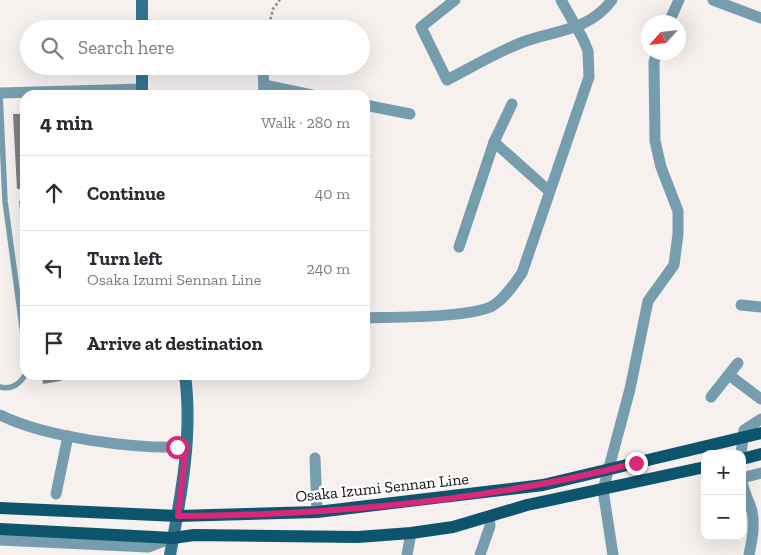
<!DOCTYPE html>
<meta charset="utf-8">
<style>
:root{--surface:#fff;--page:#f7f7f7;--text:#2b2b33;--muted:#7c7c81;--line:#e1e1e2}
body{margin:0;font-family:"Zilla Slab",serif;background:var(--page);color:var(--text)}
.controls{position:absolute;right:15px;bottom:15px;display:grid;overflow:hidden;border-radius:10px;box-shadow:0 5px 20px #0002}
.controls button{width:45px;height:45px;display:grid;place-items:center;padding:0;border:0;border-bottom:1px solid var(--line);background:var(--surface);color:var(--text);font:25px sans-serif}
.compass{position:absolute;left:641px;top:15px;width:45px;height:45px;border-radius:50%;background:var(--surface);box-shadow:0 5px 20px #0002;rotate:243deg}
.stop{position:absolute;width:15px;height:15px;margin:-11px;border:4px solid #db2777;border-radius:50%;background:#fff}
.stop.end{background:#db2777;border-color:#fff;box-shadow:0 1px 5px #0008}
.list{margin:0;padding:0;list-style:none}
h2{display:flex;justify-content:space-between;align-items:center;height:65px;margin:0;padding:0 20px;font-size:21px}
h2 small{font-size:16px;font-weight:400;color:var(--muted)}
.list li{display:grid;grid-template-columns:32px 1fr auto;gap:15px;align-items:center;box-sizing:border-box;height:75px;padding:0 20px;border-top:1px solid var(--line)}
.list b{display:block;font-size:19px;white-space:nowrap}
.list p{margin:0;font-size:16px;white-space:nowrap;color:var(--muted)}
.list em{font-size:16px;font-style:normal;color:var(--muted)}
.icon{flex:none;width:28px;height:28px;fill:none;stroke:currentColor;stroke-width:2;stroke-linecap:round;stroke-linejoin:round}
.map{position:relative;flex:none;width:761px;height:555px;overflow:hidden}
.search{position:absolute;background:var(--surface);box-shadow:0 5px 20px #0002;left:20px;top:20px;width:350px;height:55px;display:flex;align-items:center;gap:12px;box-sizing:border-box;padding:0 18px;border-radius:28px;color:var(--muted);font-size:19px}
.panel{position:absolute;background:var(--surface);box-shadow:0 5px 20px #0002;left:20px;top:90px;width:350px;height:290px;border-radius:15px}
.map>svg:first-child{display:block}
.building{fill:#847e7d}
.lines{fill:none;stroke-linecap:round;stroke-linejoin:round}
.path{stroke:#8c8886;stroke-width:2.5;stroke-dasharray:2.5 2.5;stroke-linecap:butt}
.lane{stroke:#759dae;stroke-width:5.5}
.street{stroke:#759dae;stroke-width:11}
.secondary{stroke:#33748d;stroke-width:12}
.primary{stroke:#0c556d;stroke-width:12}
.route{stroke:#db2777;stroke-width:6}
.labels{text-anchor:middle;stroke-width:5;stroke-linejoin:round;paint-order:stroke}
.street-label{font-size:16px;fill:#110f0e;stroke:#fff}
</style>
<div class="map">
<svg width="761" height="555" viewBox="0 0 761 555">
<rect width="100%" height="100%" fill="#f6f0ee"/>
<g class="building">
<polygon points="13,114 25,114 25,189 17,189"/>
<polygon points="19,201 25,201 25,241 24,241"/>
<polygon points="42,375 60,375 61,381 43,384"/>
</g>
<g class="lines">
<polyline class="path" points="268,29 273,9 280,0"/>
<g class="lane">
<polyline points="0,93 5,201 25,349"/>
<path d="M 0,387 C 11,390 20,384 25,375"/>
</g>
<g class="street">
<path d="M 455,0 L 421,27 L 447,80 C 472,67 497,52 523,42 C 556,30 589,31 612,0"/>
<polyline points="713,0 761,18"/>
<polyline points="669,22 679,0"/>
<polyline points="263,66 264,95"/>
<polyline points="264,85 312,95"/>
<polyline points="0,93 142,89"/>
<polyline points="365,105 410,114"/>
<polyline points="494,142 549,191"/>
<polyline points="459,247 494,142 512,104"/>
<polyline points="741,305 761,307"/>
<path d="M 365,318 C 393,317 474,318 494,305 C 506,297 514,284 522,273 L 589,77 L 588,51 L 583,39 L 561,0"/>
<polyline points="729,375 761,399"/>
<polyline points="711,397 738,363"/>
<path d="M 0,415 C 46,438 135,449 186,447"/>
<polyline points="741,454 744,430 761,419"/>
<polyline points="315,458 317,512"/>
<polyline points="742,478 761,473"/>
<path d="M 742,480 C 743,492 749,500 752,511 C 755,526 752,540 749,555"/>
<polyline points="56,494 68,436"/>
<polyline points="0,540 148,547 172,538"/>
<polyline points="407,555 411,533"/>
<polyline points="480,555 490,526 489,517"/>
<polyline points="613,555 603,490 630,389 648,301 674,265 678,234 678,211 661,167 655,141 654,62 657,52"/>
</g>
<g class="secondary">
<polyline points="142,0 142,29"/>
<polyline points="142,66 142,95"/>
<path d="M 170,555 C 181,496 193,435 185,375"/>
</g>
<g class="primary">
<polyline points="742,459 761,454"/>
<polyline points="0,508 178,516 317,512 543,485 761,433"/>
<polyline points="0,529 173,538 194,535 358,537 411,533 453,527 527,505 705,467"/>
</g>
</g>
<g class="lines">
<path class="route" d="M 177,447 L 186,447 L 178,516 C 330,515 489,501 636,463"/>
</g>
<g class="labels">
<g class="street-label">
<text transform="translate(382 487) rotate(-6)" y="6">Osaka Izumi Sennan Line</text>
</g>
</g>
</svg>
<div class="controls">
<button>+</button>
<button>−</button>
</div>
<svg class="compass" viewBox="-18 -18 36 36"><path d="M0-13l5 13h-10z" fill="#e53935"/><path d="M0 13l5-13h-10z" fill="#7c7c81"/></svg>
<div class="stop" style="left:177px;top:447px"></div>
<div class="stop end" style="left:636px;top:463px"></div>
<div class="search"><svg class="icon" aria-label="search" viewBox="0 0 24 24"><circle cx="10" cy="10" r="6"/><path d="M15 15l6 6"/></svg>Search here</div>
<section class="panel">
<h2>4 min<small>Walk · 280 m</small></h2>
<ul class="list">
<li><svg class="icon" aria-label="ahead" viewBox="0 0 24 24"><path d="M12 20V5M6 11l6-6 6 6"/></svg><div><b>Continue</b></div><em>40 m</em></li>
<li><svg class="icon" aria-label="left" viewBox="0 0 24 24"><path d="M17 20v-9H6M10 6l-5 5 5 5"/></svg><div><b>Turn left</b><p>Osaka Izumi Sennan Line</p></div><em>240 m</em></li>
<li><svg class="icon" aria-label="arrive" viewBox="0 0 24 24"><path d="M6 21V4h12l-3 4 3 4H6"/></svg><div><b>Arrive at destination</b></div></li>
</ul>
</section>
</div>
